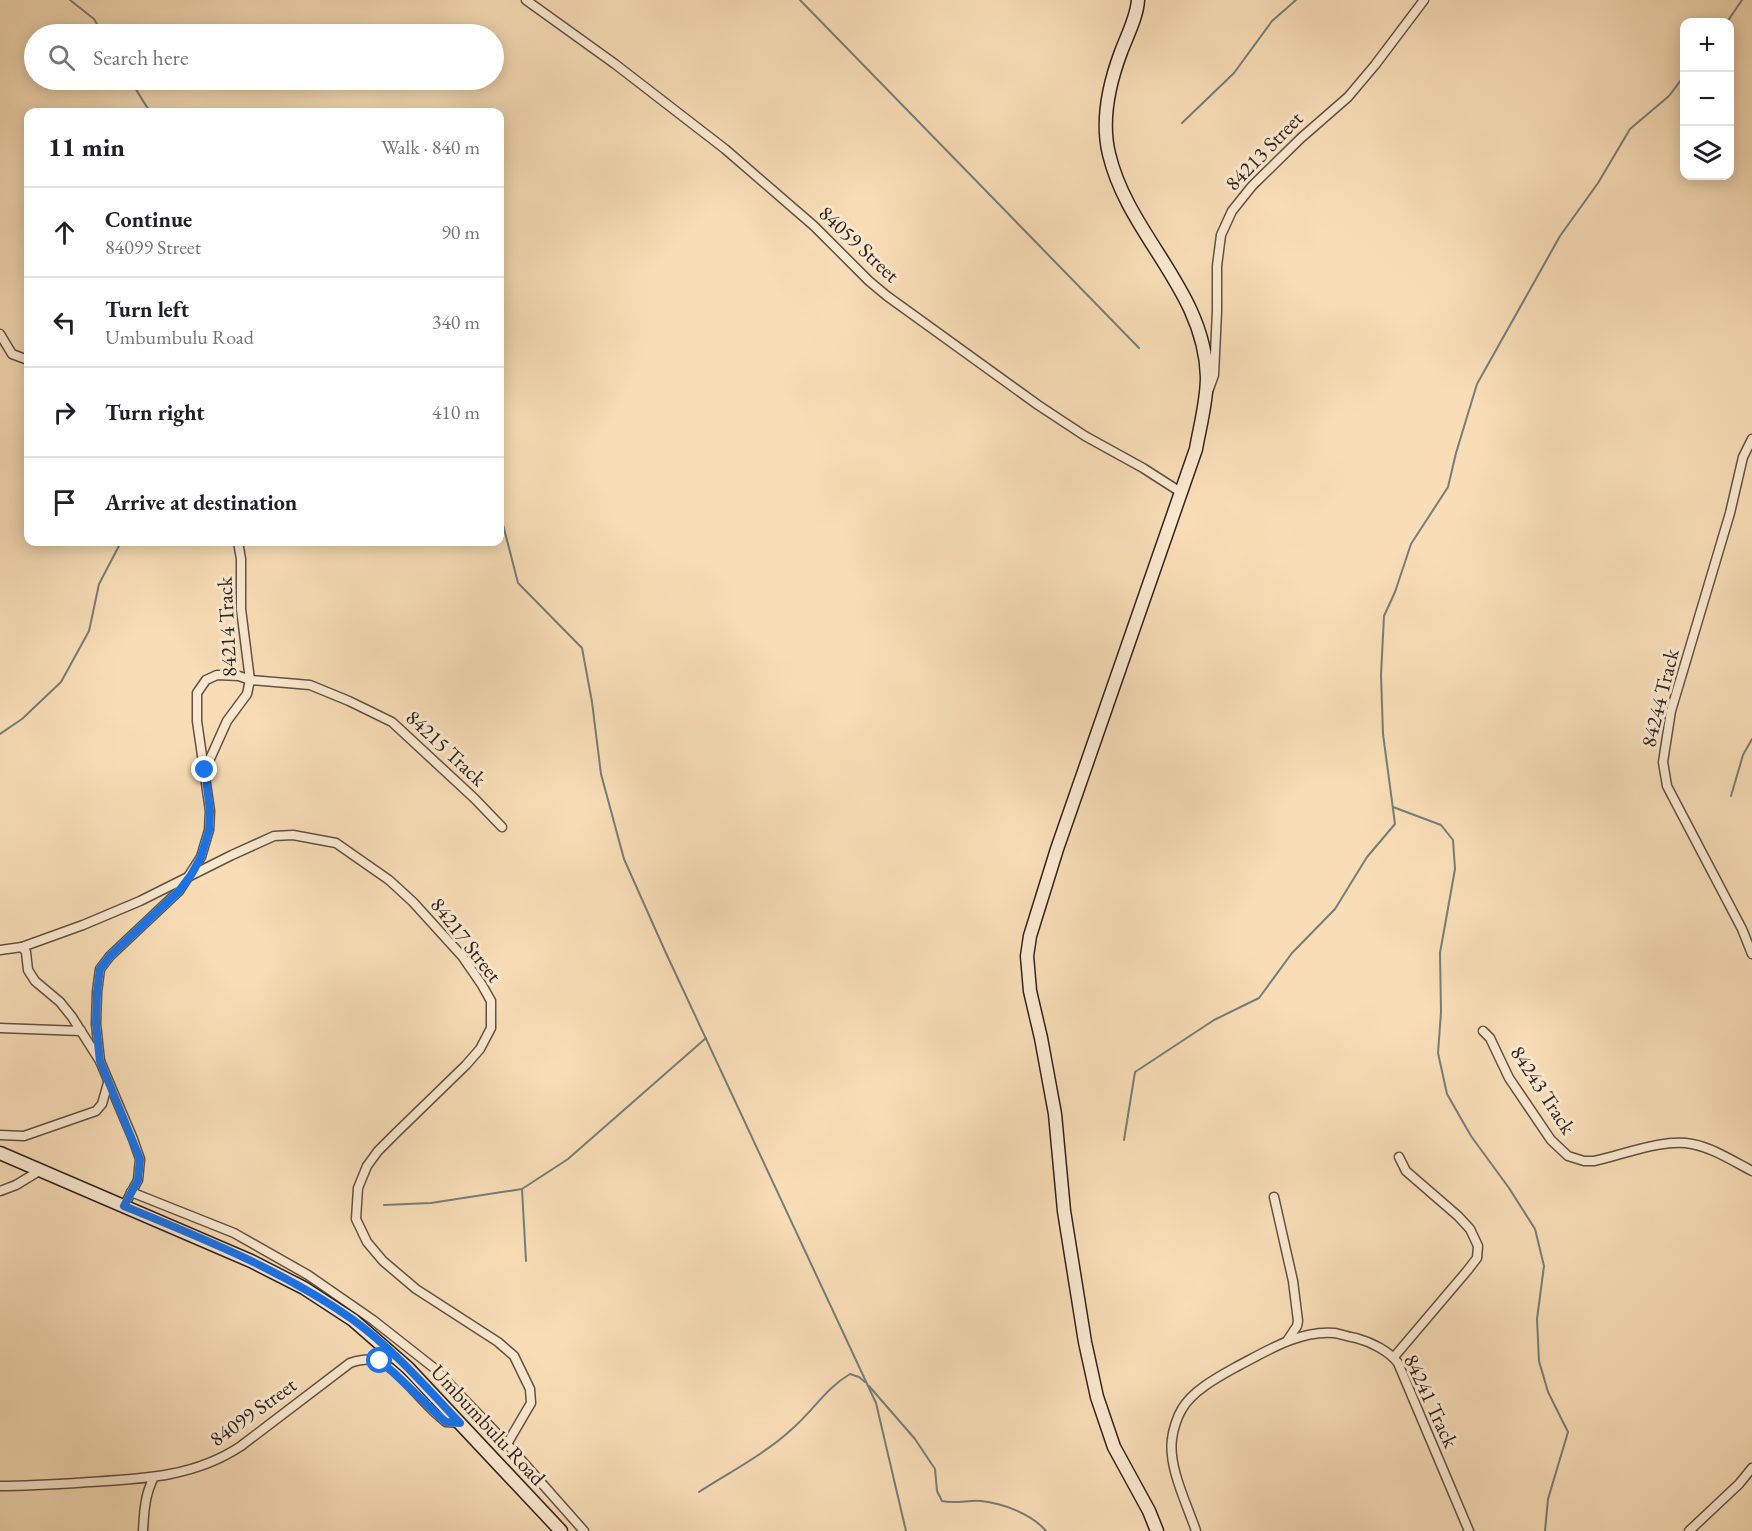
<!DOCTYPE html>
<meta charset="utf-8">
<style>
:root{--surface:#fff;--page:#f2f2f2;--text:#202124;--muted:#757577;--line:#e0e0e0}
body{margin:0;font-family:"EB Garamond",serif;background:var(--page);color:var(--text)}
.controls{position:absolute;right:18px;top:18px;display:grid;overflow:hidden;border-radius:12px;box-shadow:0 3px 15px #0003}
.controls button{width:54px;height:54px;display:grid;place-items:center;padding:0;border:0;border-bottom:2px solid var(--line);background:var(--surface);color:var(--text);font:30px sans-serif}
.stop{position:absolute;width:18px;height:18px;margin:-14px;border:4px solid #1a73e8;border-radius:50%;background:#fff}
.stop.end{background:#1a73e8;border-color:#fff;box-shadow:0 2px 6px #0008}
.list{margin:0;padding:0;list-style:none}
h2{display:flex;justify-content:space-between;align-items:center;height:78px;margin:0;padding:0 24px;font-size:26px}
h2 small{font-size:20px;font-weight:400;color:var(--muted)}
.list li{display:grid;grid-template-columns:39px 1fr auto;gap:18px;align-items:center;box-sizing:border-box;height:90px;padding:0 24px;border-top:2px solid var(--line)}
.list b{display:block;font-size:22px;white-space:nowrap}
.list p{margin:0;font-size:20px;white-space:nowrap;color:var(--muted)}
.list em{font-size:20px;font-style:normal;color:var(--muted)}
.icon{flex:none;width:33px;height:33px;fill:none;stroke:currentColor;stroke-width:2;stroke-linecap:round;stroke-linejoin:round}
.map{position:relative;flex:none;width:1752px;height:1531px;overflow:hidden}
.search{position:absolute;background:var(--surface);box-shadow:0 3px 15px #0003;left:24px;top:24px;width:480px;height:66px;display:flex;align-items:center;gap:15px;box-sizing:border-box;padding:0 21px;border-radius:33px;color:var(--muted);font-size:22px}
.panel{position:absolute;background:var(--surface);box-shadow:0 3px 15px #0003;left:24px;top:108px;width:480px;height:438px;border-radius:12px}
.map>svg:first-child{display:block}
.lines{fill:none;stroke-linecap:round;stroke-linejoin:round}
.stream{stroke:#747e7a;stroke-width:2}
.street-casing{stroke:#625244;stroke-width:11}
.secondary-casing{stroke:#30231e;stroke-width:15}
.street{stroke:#fae9d0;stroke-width:8}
.secondary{stroke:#fae9d0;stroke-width:12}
.route{stroke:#1a73e8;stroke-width:8}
.labels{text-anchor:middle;stroke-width:6;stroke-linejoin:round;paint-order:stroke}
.street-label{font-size:21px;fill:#30231e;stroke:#fae9d0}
</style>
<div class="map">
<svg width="1752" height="1531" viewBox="0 0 1752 1531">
<rect width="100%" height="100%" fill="#f8ddb6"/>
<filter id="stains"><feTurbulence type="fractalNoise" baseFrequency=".00333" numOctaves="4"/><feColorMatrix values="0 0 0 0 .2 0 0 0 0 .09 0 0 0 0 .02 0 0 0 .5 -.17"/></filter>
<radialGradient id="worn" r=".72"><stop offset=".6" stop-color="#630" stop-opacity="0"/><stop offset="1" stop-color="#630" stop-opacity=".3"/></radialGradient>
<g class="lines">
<g class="stream">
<polyline points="70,0 94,19 103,34"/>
<polyline points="800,0 1139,348"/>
<polyline points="1727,22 1742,0"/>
<polyline points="130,80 150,112"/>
<polyline points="1182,123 1234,73 1272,21 1296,0"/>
<polyline points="500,513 518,583 582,648 592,702 601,774 624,859 665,951 876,1403 906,1531"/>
<polyline points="0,734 22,719 61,682 89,631 99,584 121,542"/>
<polyline points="1731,796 1743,755 1752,739"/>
<polyline points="1393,807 1441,825 1453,840 1455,869 1440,953 1441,1012 1438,1053 1447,1094 1471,1136 1509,1188 1535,1229 1544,1266 1537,1319 1539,1361 1548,1392 1568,1432 1548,1499 1545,1531"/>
<polyline points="1124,1140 1135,1072 1214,1020 1259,998 1292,953 1335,909 1367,857 1395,824 1383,734 1381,675 1384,616 1395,592 1411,544 1448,487 1456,453 1477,384 1560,236 1598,183 1630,129 1669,96 1684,76"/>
<polyline points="522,1189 526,1261"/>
<polyline points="384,1205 431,1203 522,1189 568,1159 706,1038"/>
<path d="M 869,1386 L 915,1439 L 935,1469 L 937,1491 L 942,1501 C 955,1504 968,1500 981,1501 C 1002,1503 1032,1514 1046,1531"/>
<path d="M 699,1492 C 730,1472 765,1454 792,1429 C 813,1411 826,1388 850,1374 L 859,1377 L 865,1382"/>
</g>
<g class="street-casing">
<g id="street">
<polyline points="526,0 615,64 725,149 814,226 869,281 887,296 1038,405 1085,436 1143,468 1182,493"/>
<polyline points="0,334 12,354 28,360"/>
<polyline points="1209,389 1214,375 1217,311 1217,266 1221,235 1232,211 1252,186 1301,138 1348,97 1375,65 1424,0"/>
<polyline points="1752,439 1743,457 1730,513 1671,711 1663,762 1667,786 1742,929 1752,954"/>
<polyline points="205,770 227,721 247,694 250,680 241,609 241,559 238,542"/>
<polyline points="22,947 83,925 140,901 232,855 274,836 293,835 336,843 389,880 413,902 462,956 482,985 491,1001 491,1028 480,1049 466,1065 396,1133 378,1151 367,1166 358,1188 356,1219 367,1242 383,1261 416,1289 498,1342 514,1356 530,1389 531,1403 507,1444"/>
<polyline points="0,950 22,947 26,952 28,970 35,981 60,1002 72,1017 100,1061 133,1139 140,1159 138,1180 124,1206"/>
<polyline points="0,1028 81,1031"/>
<path d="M 1483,1031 L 1490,1038 L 1509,1078 L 1551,1140 L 1568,1156 L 1584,1161 L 1594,1161 C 1623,1155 1663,1138 1692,1144 C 1713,1148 1733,1161 1752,1171"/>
<polyline points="100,1061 96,1024 97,992 100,969 110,956 179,891 201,857 209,830 210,811 197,721 197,693 206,680 217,675 239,676 250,680 310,685 349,701 392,722 474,798 502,827"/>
<polyline points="0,1135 24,1136 96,1111 102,1104 108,1083"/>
<polyline points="0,1191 16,1185 39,1171"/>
<polyline points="131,1192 234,1233 308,1275 373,1320 434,1368 507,1444 584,1531"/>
<polyline points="1274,1197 1293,1281 1298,1321 1297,1326 1287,1341"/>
<polyline points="1394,1357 1467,1271 1477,1258 1478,1246 1470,1229 1458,1216 1406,1171 1399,1157"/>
<path d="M 0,1486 C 30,1486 59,1484 89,1482 C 142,1479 195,1477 241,1446 L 350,1363 C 359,1360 369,1358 379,1361 C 396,1367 423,1403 439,1416 L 446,1422 L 460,1423"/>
<path d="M 143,1531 C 144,1511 145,1494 154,1477"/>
<path d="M 1196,1531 C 1187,1504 1168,1467 1172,1439 C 1173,1430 1177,1417 1182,1409 C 1192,1391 1218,1377 1236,1367 C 1265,1352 1299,1330 1334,1333 C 1341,1334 1349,1337 1356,1338 C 1371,1342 1389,1351 1398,1363 L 1469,1531"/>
<polyline points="1689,1531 1739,1484 1752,1468"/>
</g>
</g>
<g class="secondary-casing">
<g id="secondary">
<path d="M 1138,0 C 1137,17 1127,36 1121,52 C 1109,84 1101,121 1109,154 C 1128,235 1205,290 1207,377 C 1207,401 1200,426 1196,449 L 1057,849 L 1030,936 L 1027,956 L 1030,991 L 1041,1038 L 1055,1114 L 1064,1211 L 1085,1342 L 1097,1397 L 1114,1447 L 1149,1511 L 1157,1531"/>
<polyline points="0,1153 251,1261 304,1288 353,1320 408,1368 561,1531"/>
</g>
</g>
<use href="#street" class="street"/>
<use href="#secondary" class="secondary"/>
</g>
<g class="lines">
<path class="route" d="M 205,770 L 210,811 L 209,830 L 201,857 L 191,875 L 179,891 L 110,956 L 100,969 L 97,992 L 96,1024 L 100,1061 L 140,1159 L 138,1180 L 124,1206 C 202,1238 282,1270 352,1319 C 392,1348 426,1387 460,1423 L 446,1422 L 439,1416 L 393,1372 L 380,1361"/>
</g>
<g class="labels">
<g class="street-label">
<text transform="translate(1264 151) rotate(-46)" y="7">84213 Street</text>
<text transform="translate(859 244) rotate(43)" y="7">84059 Street</text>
<text transform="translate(227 627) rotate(-93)" y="7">84214 Track</text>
<text transform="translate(1660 698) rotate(-76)" y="7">84244 Track</text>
<text transform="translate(446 748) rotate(43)" y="7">84215 Track</text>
<text transform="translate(466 940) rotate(52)" y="7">84217 Street</text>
<text transform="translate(1543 1090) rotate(57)" y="7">84243 Track</text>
<text transform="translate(1431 1401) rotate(65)" y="7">84241 Track</text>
<text transform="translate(253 1412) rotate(-36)" y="7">84099 Street</text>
<text transform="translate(488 1425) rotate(47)" y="7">Umbumbulu Road</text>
</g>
</g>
<rect width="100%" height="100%" filter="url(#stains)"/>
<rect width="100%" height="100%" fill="url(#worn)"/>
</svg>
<div class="controls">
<button>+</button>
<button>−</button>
<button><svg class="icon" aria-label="layers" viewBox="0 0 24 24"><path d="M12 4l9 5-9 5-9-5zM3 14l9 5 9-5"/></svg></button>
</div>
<div class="stop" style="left:380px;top:1361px"></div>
<div class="stop end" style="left:205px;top:770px"></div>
<div class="search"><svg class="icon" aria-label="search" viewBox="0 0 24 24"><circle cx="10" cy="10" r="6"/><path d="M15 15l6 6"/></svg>Search here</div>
<section class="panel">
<h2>11 min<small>Walk · 840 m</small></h2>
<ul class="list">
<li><svg class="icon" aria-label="ahead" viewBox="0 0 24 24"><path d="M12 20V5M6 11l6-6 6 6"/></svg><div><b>Continue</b><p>84099 Street</p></div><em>90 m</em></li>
<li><svg class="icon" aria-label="left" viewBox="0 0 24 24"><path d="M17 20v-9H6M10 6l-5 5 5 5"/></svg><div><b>Turn left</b><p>Umbumbulu Road</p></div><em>340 m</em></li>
<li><svg class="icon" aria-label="right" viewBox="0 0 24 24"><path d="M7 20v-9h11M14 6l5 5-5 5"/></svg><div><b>Turn right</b></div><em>410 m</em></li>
<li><svg class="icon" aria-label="arrive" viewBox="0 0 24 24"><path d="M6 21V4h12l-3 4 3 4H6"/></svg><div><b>Arrive at destination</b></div></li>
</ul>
</section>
</div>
